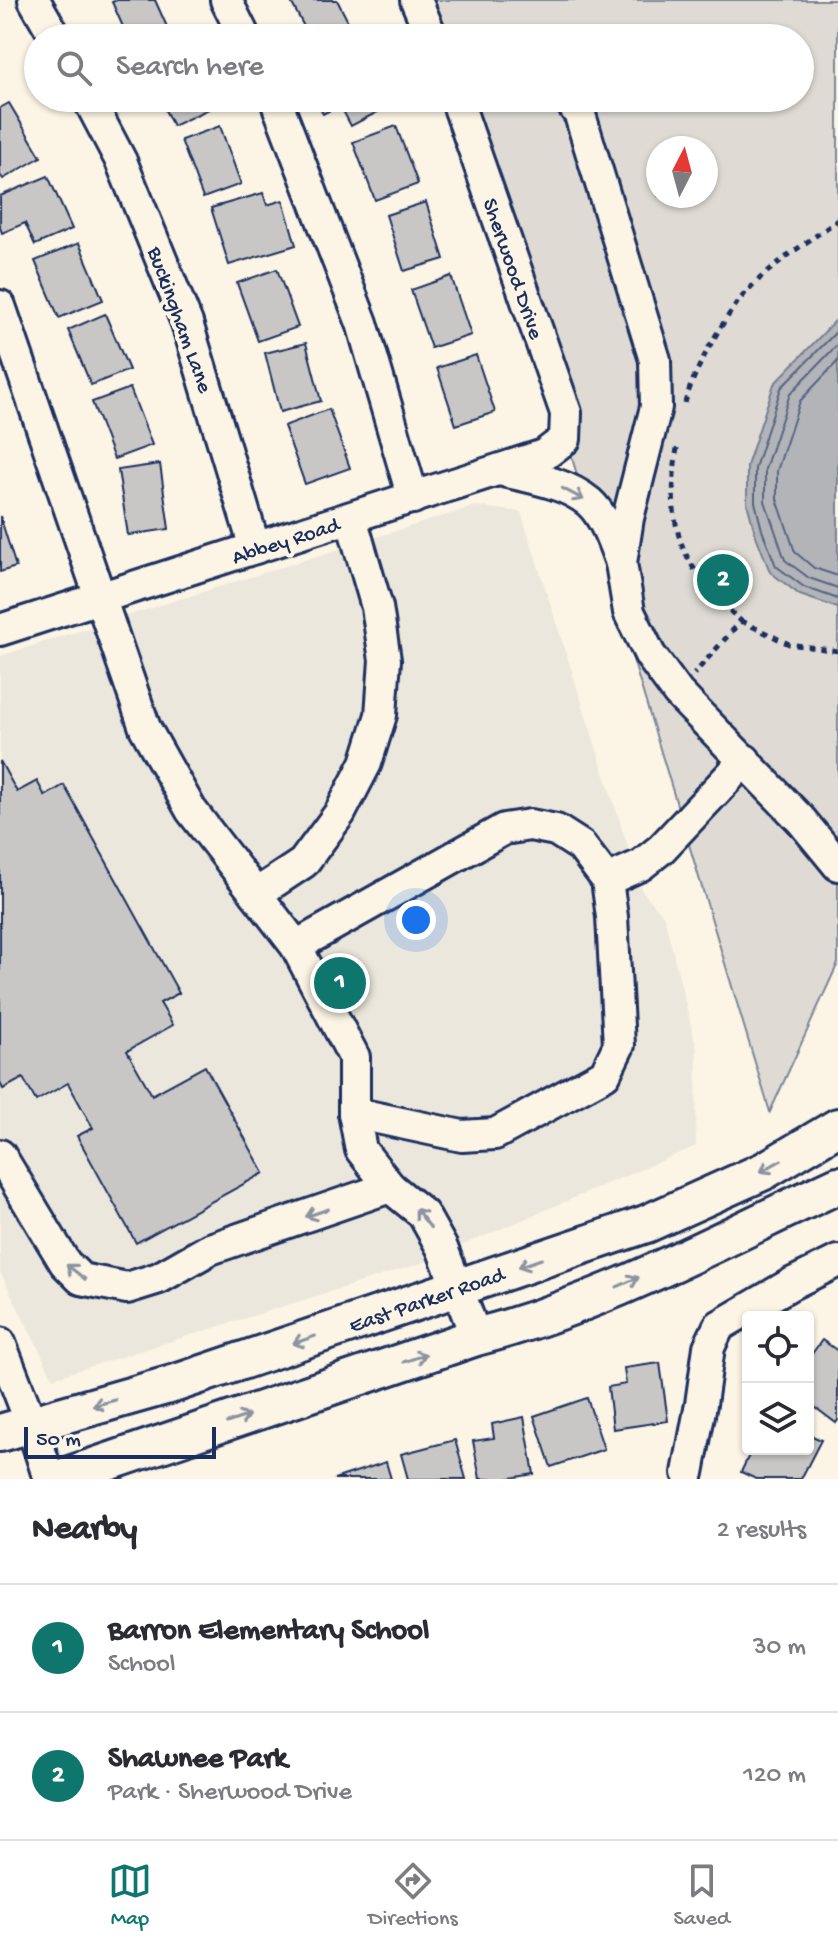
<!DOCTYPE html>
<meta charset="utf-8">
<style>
:root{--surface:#fff;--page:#f7f7f7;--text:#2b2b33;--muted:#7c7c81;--line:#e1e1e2;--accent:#0f766e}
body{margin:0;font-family:"Gochi Hand",sans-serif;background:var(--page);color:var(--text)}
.controls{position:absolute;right:24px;bottom:24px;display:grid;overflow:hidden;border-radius:8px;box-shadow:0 2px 6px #0004}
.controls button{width:72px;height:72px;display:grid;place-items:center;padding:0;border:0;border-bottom:2px solid var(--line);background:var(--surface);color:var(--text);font:40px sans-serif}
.compass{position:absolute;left:646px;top:136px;width:72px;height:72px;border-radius:50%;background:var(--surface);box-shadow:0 2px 6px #0004;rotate:6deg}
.scale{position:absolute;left:24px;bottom:20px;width:192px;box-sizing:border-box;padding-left:8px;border:4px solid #1b2f5e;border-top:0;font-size:22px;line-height:28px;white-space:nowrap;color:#1b2f5e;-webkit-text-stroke:6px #fcf5e5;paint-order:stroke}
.you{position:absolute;left:416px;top:920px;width:28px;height:28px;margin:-20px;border:6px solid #fff;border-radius:50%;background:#1a73e8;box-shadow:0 0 0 12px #1a73e833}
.badge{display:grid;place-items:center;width:52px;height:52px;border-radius:50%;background:var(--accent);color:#fff;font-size:26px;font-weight:700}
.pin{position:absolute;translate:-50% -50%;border:4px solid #fff;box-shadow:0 2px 8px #0006}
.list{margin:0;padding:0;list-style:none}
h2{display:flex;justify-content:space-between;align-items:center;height:104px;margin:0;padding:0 32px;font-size:34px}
h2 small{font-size:26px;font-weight:400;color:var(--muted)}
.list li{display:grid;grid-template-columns:52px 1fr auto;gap:24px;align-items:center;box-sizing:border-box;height:128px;padding:0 32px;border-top:2px solid var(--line)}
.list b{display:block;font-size:30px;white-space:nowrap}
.list p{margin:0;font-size:26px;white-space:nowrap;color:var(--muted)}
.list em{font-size:26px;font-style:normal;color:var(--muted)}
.icon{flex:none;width:44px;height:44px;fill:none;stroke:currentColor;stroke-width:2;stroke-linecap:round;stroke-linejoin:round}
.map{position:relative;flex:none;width:838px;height:1479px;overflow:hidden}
.search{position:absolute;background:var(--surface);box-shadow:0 2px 6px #0004;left:24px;right:24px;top:24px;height:88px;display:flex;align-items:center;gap:20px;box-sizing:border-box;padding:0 28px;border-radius:44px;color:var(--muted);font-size:30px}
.sheet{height:360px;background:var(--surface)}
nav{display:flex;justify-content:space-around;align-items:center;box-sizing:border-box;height:112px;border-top:2px solid var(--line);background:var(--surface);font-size:22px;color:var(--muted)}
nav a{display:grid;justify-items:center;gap:4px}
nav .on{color:var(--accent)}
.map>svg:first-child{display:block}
.built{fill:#ece7dc}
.green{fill:#dfdbd4;stroke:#7d8599;stroke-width:2;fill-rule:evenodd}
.water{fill:#b2b4b8;stroke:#767f94;stroke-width:2}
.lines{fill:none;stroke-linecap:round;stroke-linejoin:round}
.shore{stroke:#576482;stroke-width:2}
.building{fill:#c8c7c6;stroke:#1b2f5e;stroke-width:2}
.minor-casing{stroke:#1b2f5e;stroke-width:36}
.major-casing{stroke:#1b2f5e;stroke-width:42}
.path{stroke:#1b2f5e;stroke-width:5;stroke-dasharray:6 6;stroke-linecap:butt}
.minor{stroke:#fcf5e5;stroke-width:30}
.major{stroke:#fcf5e5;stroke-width:36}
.oneway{stroke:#8c92a2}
.labels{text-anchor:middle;stroke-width:8;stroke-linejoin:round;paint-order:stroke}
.street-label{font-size:22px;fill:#1b2f5e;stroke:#fcf5e5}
</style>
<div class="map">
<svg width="838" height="1479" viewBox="0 0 838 1479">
<rect width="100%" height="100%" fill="#fcf5e5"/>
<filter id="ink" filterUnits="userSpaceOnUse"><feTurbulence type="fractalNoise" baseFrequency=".0125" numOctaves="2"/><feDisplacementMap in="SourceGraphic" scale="16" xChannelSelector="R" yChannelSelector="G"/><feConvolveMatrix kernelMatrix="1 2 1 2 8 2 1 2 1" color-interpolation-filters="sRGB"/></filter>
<g filter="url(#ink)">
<polygon class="built" points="475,506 521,512 642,891 664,916 697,1050 696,1146 416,1265 53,1378 0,1272 0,656"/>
<path class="green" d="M 431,0 L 838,0 L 838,963 L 770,1112 L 463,98 L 800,98 L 800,38 L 445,38 ZM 658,148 L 706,148 L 706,196 L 658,196 Z"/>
<polygon class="water" points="838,318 838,608 800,595 770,572 755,533 747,503 747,466 774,384"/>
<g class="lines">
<g class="shore">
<polyline points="838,330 781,388 755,468 755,502 762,530 776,566 804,587 838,599"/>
<polyline points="838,344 790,394 765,469 765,501 785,560 809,578 838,588"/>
<polyline points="838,361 800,401 777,471 777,499 795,552 814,568 838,576"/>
</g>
</g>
<g class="building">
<polygon points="117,0 155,0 172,38 128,38 112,2"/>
<polygon points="290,0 337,0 355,35 349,38 310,38"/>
<polygon points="159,98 211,98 215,106 173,126"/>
<polygon points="315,98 385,98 389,106 351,126 340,105 323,114"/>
<polygon points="9,103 41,157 3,179 0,175 0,108"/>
<polygon points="220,126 241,184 203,198 181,140"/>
<polygon points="396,126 418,184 375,200 353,142"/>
<polygon points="48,176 72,229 35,245 25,223 2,233 0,227 0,196"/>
<polygon points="263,193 267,205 283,200 296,245 229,265 211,208"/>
<polygon points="426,202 444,259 404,271 386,215"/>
<polygon points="79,243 103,300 59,318 35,261"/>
<polygon points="277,269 298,327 258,341 237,283"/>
<polygon points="451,276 471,335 431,348 411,290"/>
<polygon points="105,314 129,370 91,385 68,330"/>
<polygon points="306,343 321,401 280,412 265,353"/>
<polygon points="476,355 495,412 456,425 437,368"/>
<polygon points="130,388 152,445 114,459 92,402"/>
<polygon points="329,409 350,468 305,484 284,426"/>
<polygon points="160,464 169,529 128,535 118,470"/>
<polygon points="0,516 16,567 0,572"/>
<polygon points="0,761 17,792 37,781 45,796 64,785 179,993 160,1003 173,1025 127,1051 152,1095 205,1066 264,1173 136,1243 77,1136 93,1128 68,1083 36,1101 23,1078 3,1089 0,1083"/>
<polygon points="822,1340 838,1351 838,1420 836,1423 808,1402 808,1359"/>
<polygon points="660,1363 668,1421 613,1429 608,1387 626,1384 624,1368"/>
<polygon points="587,1398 604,1449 551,1467 534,1416"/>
<polygon points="524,1417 534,1474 505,1479 480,1479 473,1441 494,1438 492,1424"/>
<polygon points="808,1434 821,1440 801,1479 756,1479 741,1472 752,1449 808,1449"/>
<polygon points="455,1440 466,1479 408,1479 401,1454"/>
<polygon points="386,1462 391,1479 334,1479"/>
</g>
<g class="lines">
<g class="minor-casing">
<g id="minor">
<polyline points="34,0 56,38"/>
<polyline points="226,0 245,38"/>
<polyline points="416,0 432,38"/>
<polyline points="88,98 121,161 187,323 255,548"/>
<polyline points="275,98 362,323 413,498"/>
<polyline points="568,98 580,115 655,360 656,407 628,518 621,563 629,612 650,655 678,693 801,820 838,865"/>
<polyline points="0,306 145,728 191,810 296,946 354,1057 354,1113 361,1150 390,1187 423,1214 442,1248 476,1337"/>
<path d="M 499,470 C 528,477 565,482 589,502 C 605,516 614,544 621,563"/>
<polyline points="0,630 544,455 565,439 566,413 456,98"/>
<polyline points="607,880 641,865 661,849 745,760"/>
<polyline points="256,894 303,863 340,813 366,763 381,715 385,660 377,607 351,518"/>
<polyline points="296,946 504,829 530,825 556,830 581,846 607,880 612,917 619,1045 605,1074 495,1134 462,1136 354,1113"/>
<polyline points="0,1155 65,1263 81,1279 127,1288 159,1278 210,1249 390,1187"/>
<polyline points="0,1343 31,1423 49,1479"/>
<polyline points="688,1473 701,1404 709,1347 719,1326 791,1284 838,1261"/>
</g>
</g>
<g class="major-casing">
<g id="major">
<polyline points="0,1433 176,1383 646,1224 764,1171 838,1127"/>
<path d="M 58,1479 L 476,1337 C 601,1305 721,1239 838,1185"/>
</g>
</g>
<g class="path">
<path d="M 685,403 C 693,371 726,313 749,289 C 775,262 808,242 838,220"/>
<path d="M 677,448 C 665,530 681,567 741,621 L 694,674"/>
<polyline points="741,621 789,644 838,651"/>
</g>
<use href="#minor" class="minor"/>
<use href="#major" class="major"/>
</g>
<defs><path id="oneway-shaft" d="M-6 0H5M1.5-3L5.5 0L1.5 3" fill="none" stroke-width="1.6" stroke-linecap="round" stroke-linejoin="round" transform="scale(2)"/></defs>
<g class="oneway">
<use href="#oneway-shaft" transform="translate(573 494) rotate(28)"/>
<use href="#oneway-shaft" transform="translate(771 1166) rotate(151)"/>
<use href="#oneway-shaft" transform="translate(317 1213) rotate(161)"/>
<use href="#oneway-shaft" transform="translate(423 1218) rotate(-128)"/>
<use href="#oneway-shaft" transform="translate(530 1263) rotate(161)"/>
<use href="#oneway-shaft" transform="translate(76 1272) rotate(-142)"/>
<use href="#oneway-shaft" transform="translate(628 1282) rotate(-24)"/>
<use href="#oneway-shaft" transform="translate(304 1340) rotate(161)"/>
<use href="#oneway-shaft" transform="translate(415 1358) rotate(-19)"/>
<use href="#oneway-shaft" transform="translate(104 1403) rotate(165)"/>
<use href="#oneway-shaft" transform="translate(238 1419) rotate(-19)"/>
</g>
</g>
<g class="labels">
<g class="street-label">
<text transform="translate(515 268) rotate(71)" y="8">Sherwood Drive</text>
<text transform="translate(182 319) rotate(70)" y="8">Buckingham Lane</text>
<text transform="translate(285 539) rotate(-18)" y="8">Abbey Road</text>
<text transform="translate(426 1298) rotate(-19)" y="8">East Parker Road</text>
</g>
</g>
</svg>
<div class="controls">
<button><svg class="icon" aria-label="locate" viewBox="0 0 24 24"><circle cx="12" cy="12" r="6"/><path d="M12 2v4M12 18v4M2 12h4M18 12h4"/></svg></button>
<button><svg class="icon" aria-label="layers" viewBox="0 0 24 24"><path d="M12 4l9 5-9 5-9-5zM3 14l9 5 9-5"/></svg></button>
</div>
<svg class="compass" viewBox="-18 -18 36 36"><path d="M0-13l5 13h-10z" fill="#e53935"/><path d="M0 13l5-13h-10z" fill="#7c7c81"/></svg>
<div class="scale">50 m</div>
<div class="you"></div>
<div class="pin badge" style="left:340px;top:983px">1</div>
<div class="pin badge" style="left:723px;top:580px">2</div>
<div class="search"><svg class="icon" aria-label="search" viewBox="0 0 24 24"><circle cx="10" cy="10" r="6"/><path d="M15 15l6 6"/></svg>Search here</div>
</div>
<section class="sheet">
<h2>Nearby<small>2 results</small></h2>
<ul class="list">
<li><span class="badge">1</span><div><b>Barron Elementary School</b><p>School</p></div><em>30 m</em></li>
<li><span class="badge">2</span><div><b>Shawnee Park</b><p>Park · Sherwood Drive</p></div><em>120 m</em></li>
</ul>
</section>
<nav>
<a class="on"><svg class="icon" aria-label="map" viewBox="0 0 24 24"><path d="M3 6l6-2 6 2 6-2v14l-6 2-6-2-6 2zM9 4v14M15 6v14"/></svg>Map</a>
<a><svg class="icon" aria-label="directions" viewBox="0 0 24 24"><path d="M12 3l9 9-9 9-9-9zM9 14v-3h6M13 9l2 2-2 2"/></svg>Directions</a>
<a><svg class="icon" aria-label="saved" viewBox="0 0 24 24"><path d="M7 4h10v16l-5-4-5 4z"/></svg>Saved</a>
</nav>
